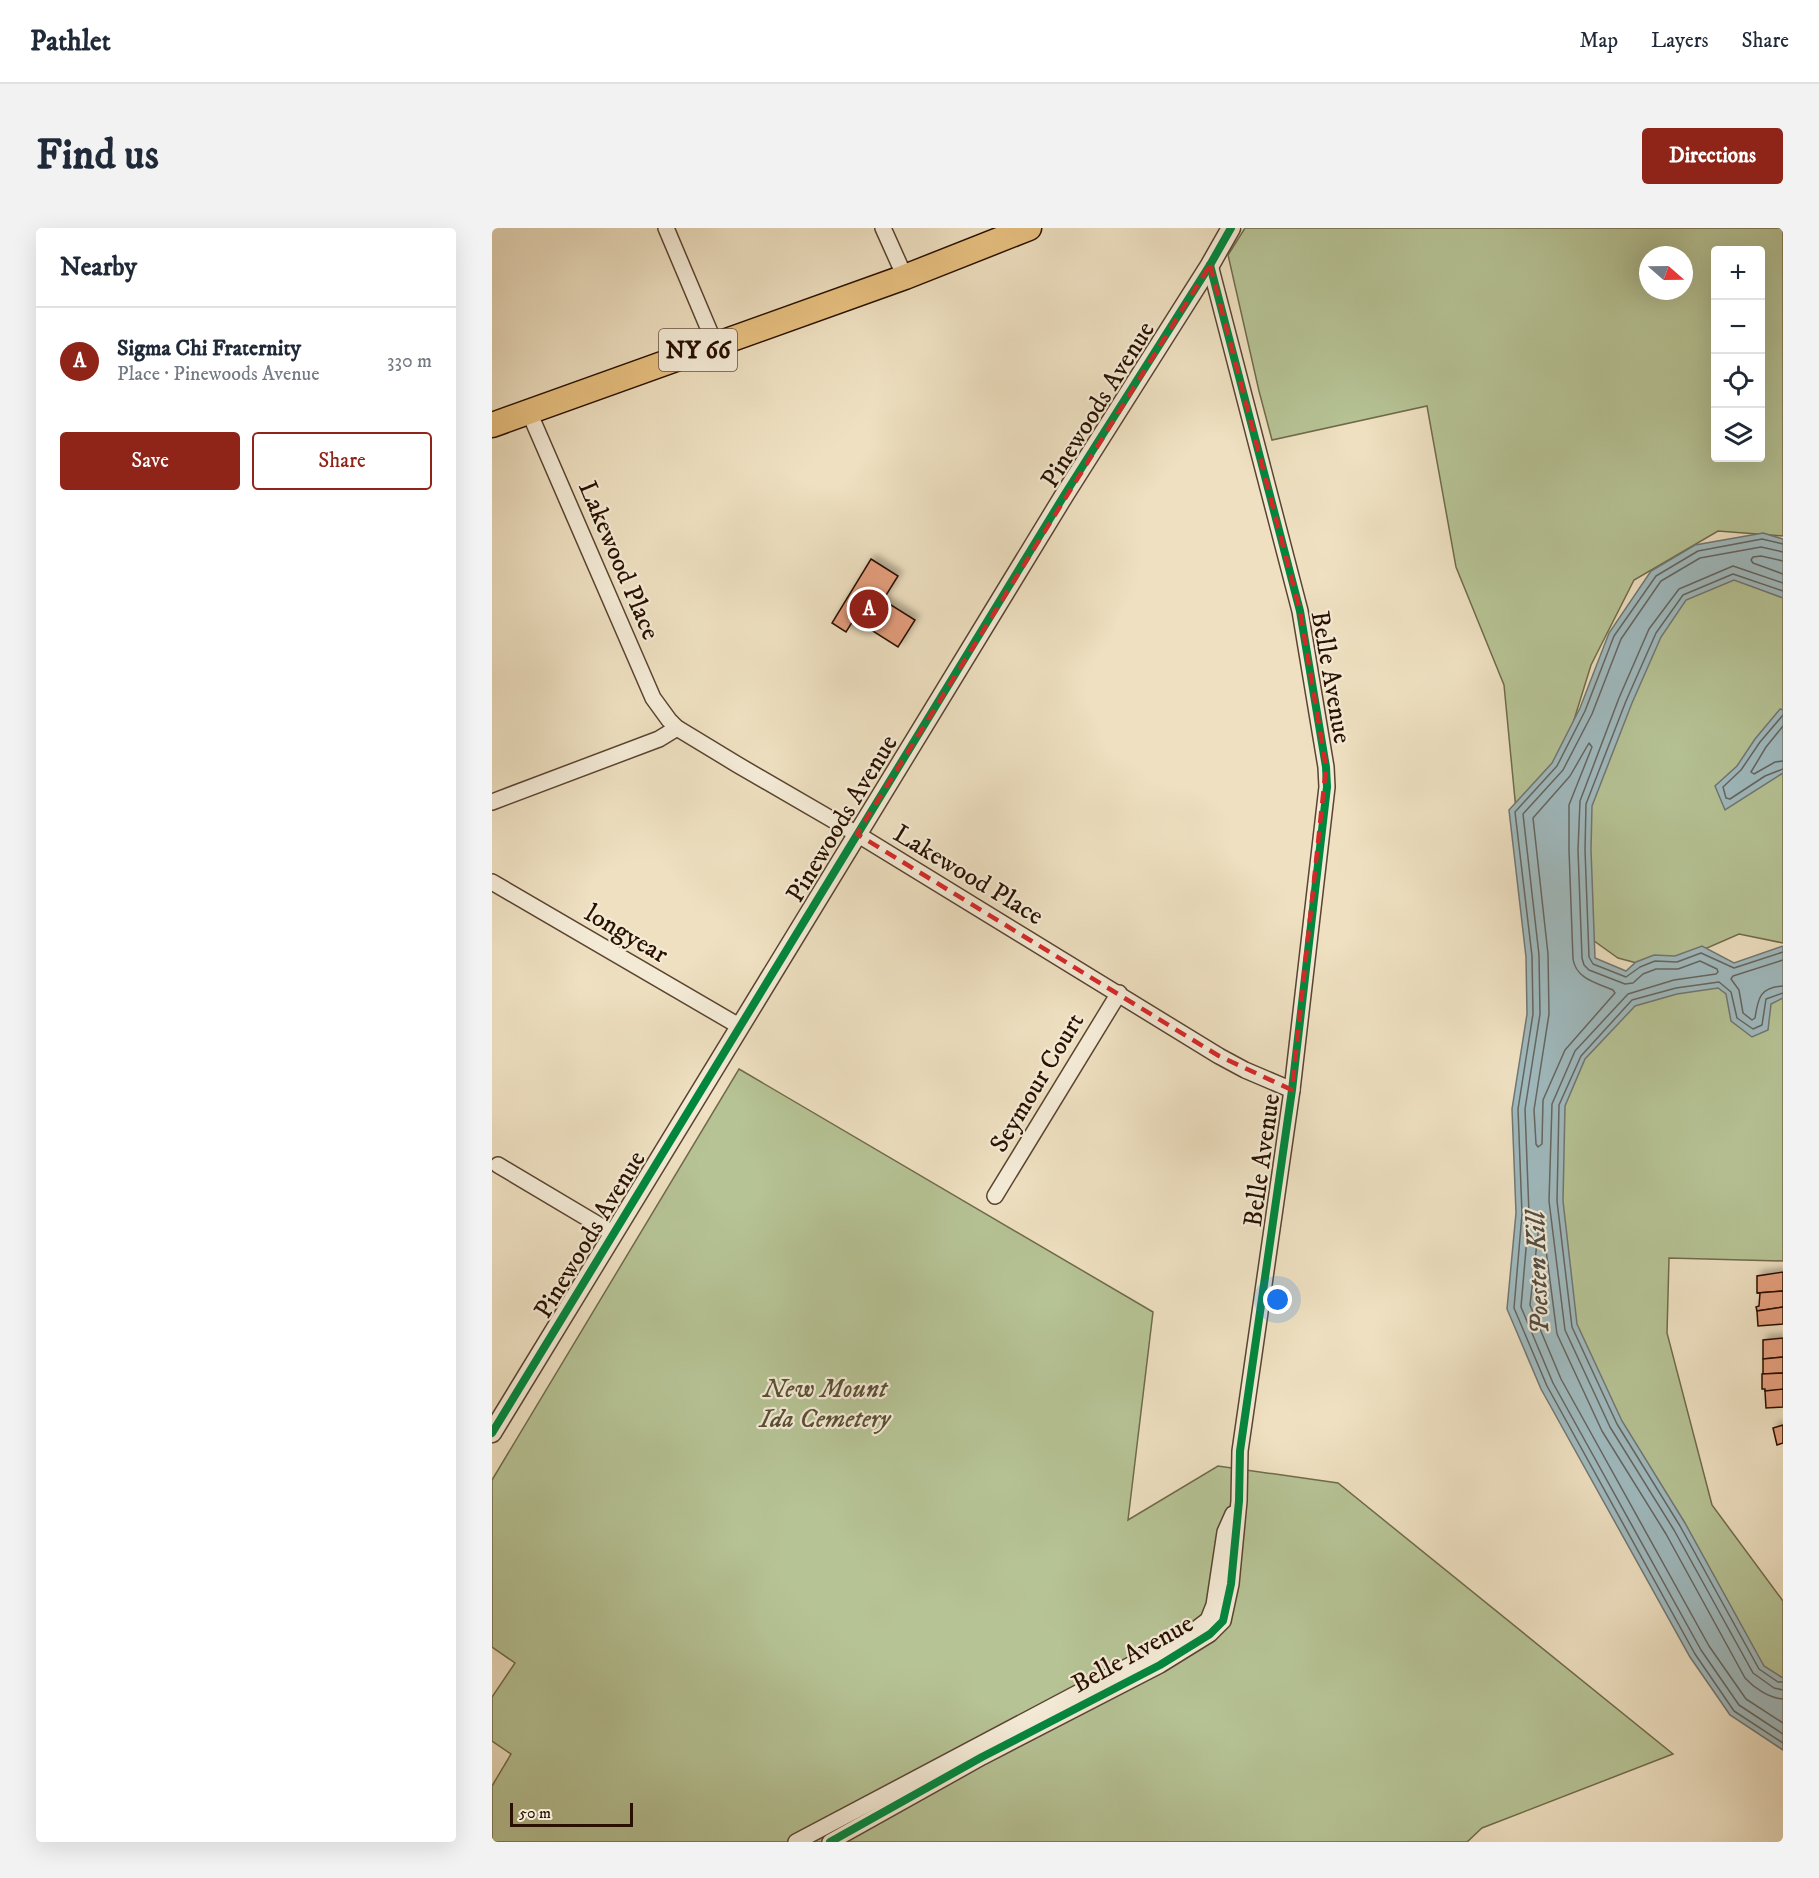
<!DOCTYPE html>
<meta charset="utf-8">
<style>
:root{--surface:#fff;--page:#f2f2f3;--text:#1f2937;--muted:#747a83;--line:#e0e1e3;--accent:#8f2418}
body{margin:0;font-family:"IM FELL DW Pica",serif;background:var(--page);color:var(--text)}
.controls{position:absolute;right:18px;top:18px;display:grid;overflow:hidden;border-radius:6px;box-shadow:0 6px 24px #0002}
.controls button{width:54px;height:54px;display:grid;place-items:center;padding:0;border:0;border-bottom:2px solid var(--line);background:var(--surface);color:var(--text);font:30px sans-serif}
.compass{position:absolute;left:1147px;top:18px;width:54px;height:54px;border-radius:50%;background:var(--surface);box-shadow:0 6px 24px #0002;rotate:110deg}
.scale{position:absolute;left:18px;bottom:15px;width:123px;box-sizing:border-box;padding-left:6px;border:3px solid #291000;border-top:0;font-size:16px;line-height:21px;white-space:nowrap;color:#291000;-webkit-text-stroke:4px #f4ebd7;paint-order:stroke}
.you{position:absolute;left:786px;top:1072px;width:21px;height:21px;margin:-15px;border:4px solid #fff;border-radius:50%;background:#1a73e8;box-shadow:0 0 0 9px #1a73e833}
.badge{display:grid;place-items:center;width:39px;height:39px;border-radius:50%;background:var(--accent);color:#fff;font-size:20px;font-weight:700}
.pin{position:absolute;translate:-50% -50%;border:3px solid #fff;box-shadow:0 2px 6px #0006}
.list{margin:0;padding:0;list-style:none}
h2{display:flex;justify-content:space-between;align-items:center;height:78px;margin:0;padding:0 24px;font-size:26px}
h2 small{font-size:20px;font-weight:400;color:var(--muted)}
.list li{display:grid;grid-template-columns:39px 1fr auto;gap:18px;align-items:center;box-sizing:border-box;height:108px;padding:0 24px;border-top:2px solid var(--line)}
.list b{display:block;font-size:22px;white-space:nowrap}
.list p{margin:0;font-size:20px;white-space:nowrap;color:var(--muted)}
.list em{font-size:20px;font-style:normal;color:var(--muted)}
.actions{display:flex;gap:12px;padding:18px 24px}
.actions a{flex:1;padding:14px 0;border:2px solid var(--accent);border-radius:6px;text-align:center;font-size:21px;color:var(--accent)}
.actions .main{background:var(--accent);color:#fff}
.icon{flex:none;width:33px;height:33px;fill:none;stroke:currentColor;stroke-width:2;stroke-linecap:round;stroke-linejoin:round}
.map{position:relative;flex:none;width:1291px;height:1614px;overflow:hidden;border-radius:6px}
header{display:flex;align-items:center;gap:36px;box-sizing:border-box;height:84px;padding:0 30px;background:var(--surface);border-bottom:2px solid var(--line)}
header strong{font-size:28px}
nav{display:flex;gap:33px;margin-inline-start:auto;font-size:21px}
.intro{display:flex;align-items:center;justify-content:space-between;box-sizing:border-box;height:144px;padding:0 36px}
h1{margin:0;font-size:42px}
.button{padding:15px 27px;border-radius:6px;background:var(--accent);color:#fff;font-size:21px;font-weight:700}
main{display:flex;gap:36px;padding:0 36px}
aside{flex:1;background:var(--surface);border-radius:6px;box-shadow:0 6px 24px #0002}
.map>svg:first-child{display:block}
.green{fill:#b6c395;stroke:#706a4a;stroke-width:1.5;fill-rule:evenodd}
.water{fill:#9fbabf;stroke:#707673;stroke-width:1.5}
.lines{fill:none;stroke-linecap:round;stroke-linejoin:round}
.shore{stroke:#646560;stroke-width:1.5}
.building{fill:#e39d7b;stroke:#291000;stroke-width:1.5;filter:url(#shadow)}
.minor-casing{stroke:#5a4430;stroke-width:18}
.tertiary-casing{stroke:#5a4430;stroke-width:21}
.primary-casing{stroke:#291000;stroke-width:27}
.minor{stroke:#f4ebd7;stroke-width:15}
.tertiary{stroke:#f4ebd7;stroke-width:18}
.primary{stroke:#e7c080;stroke-width:24}
.cycleway-casing{stroke:#f4ebd7;stroke-width:11}
.cycleway{stroke:#00873e;stroke-width:8}
.marked{fill:none;stroke:#d62828;stroke-width:4.5;stroke-dasharray:12 8;stroke-linejoin:round}
.labels{text-anchor:middle;stroke-width:4.5;stroke-linejoin:round;paint-order:stroke}
.shield{fill:#f4ebd7;stroke:#665240;stroke-width:1.5}
.shield-label{font-size:24px;font-weight:bold;fill:#291000}
.street-label{font-size:26px;fill:#291000;stroke:#f4ebd7}
.park-label{font-size:26px;font-style:italic;fill:#5a4f34;stroke:#f4ebd7}
.water-label{font-size:27px;font-style:italic;fill:#524c43;stroke:#f4ebd7}
</style>
<header>
<strong>Pathlet</strong>
<nav><a>Map</a><a>Layers</a><a>Share</a></nav>
</header>
<div class="intro"><h1>Find us</h1><a class="button">Directions</a></div>
<main>
<aside>
<h2>Nearby<small></small></h2>
<ul class="list">
<li><span class="badge">A</span><div><b>Sigma Chi Fraternity</b><p>Place · Pinewoods Avenue</p></div><em>330 m</em></li>
</ul>
<div class="actions"><a class="main">Save</a><a>Share</a></div>
</aside>
<div class="map">
<svg width="1291" height="1614" viewBox="0 0 1291 1614">
<defs>
<filter id="shadow"><feDropShadow dx="4.5" dy="-4.5" stdDeviation="3" flood-color="#0004"/></filter>
</defs>
<rect width="100%" height="100%" fill="#eee0c1"/>
<filter id="stains"><feTurbulence type="fractalNoise" baseFrequency=".00333" numOctaves="4"/><feColorMatrix values="0 0 0 0 .2 0 0 0 0 .09 0 0 0 0 .02 0 0 0 .5 -.17"/></filter>
<radialGradient id="worn" r=".72"><stop offset=".6" stop-color="#630" stop-opacity="0"/><stop offset="1" stop-color="#630" stop-opacity=".3"/></radialGradient>
<g class="green">
<path d="M 753,0 L 1291,0 L 1291,308 L 1226,303 L 1142,352 L 1099,437 L 1064,550 L 1033,676 L 1012,457 L 964,339 L 935,178 L 780,212 L 767,163 L 736,27 ZM 1224,22 L 1268,22 L 1268,230 L 1224,230 ZM 1156,27 L 1192,27 L 1192,63 L 1156,63 Z"/>
<polygon points="1246,348 1291,364 1291,715 1247,706 1167,741 1126,730 1070,690 1076,604 1160,412 1196,368"/>
<polygon points="1227,756 1291,764 1291,1033 1177,1030 1175,1105 1220,1277 1291,1373 1291,1457 1261,1438 1140,1238 1080,1088 1066,983 1069,879 1088,827 1139,774"/>
<polygon points="247,841 661,1084 636,1292 726,1238 846,1255 1181,1526 990,1600 975,1614 0,1614 0,1558 19,1526 0,1513 0,1469 23,1435 0,1419 0,1252"/>
</g>
<g class="water">
<polygon points="1271,305 1291,311 1291,370 1242,352 1194,372 1169,409 1140,475 1100,578 1099,622 1103,730 1134,743 1144,734 1162,727 1183,728 1210,718 1242,735 1291,718 1291,770 1279,776 1276,802 1260,809 1239,793 1234,766 1226,760 1185,766 1143,778 1093,831 1073,878 1071,973 1085,1096 1130,1193 1193,1295 1272,1438 1291,1450 1291,1522 1238,1487 1198,1429 1049,1161 1015,1081 1024,985 1020,881 1035,786 1034,729 1017,582 1060,535 1088,480 1117,405 1159,343 1203,317"/>
<polygon points="1288,481 1291,482 1291,545 1233,582 1223,558 1245,538 1263,511"/>
</g>
<g class="lines">
<g class="shore">
<polyline points="1291,316 1270,311 1206,323 1164,348 1122,408 1093,483 1065,538 1023,584 1040,728 1041,786 1026,881 1030,986 1022,1080 1055,1158 1203,1426 1242,1483 1291,1515"/>
<polyline points="1291,324 1269,319 1208,330 1169,353 1129,411 1100,486 1071,542 1031,586 1047,727 1048,786 1033,881 1037,986 1029,1079 1061,1155 1209,1422 1247,1477 1291,1506"/>
<polyline points="1291,333 1269,328 1261,329 1259,332 1261,335 1291,346"/>
<polyline points="1291,355 1241,338 1187,361 1157,401 1127,470 1088,573 1086,622 1090,730 1092,737 1097,742 1133,756 1141,755 1151,746 1164,741 1186,741 1208,733 1225,741 1226,744 1224,746 1182,752 1136,766 1083,823 1060,876 1057,973 1073,1102 1118,1199 1182,1302 1261,1445 1282,1460 1291,1462"/>
<polyline points="1291,363 1241,346 1191,367 1164,405 1134,473 1094,576 1093,622 1097,729 1101,736 1134,749 1148,739 1163,733 1185,734 1209,725 1242,740 1291,724"/>
<polyline points="1291,487 1268,514 1249,542 1231,559 1234,570 1238,571 1273,548 1291,541"/>
<polyline points="1291,498 1274,519 1259,544 1262,546 1283,534 1291,533"/>
<path d="M 1097,515 L 1100,519 L 1077,577 L 1077,622 L 1081,731 C 1084,751 1105,755 1121,762 L 1123,765 L 1073,822 L 1051,872 L 1050,916 L 1046,919 L 1044,916 L 1042,882 L 1057,786 L 1056,726 L 1041,590 L 1078,548 Z"/>
<path d="M 1291,732 L 1241,748 L 1239,751 L 1247,762 L 1251,785 L 1260,792 L 1263,790 C 1266,770 1268,759 1291,758"/>
<polyline points="1291,765 1274,771 1270,797 1261,801 1245,790 1239,764 1227,754 1184,760 1140,772 1089,828 1067,877 1065,973 1080,1099 1125,1196 1188,1298 1267,1441 1286,1454 1291,1454"/>
<path d="M 1291,1471 C 1277,1470 1262,1460 1253,1450 L 1174,1306 L 1110,1203 L 1065,1106 L 1051,999 L 1047,997 L 1038,1077 L 1069,1151 L 1217,1418 L 1254,1471 L 1291,1495"/>
</g>
</g>
<g class="building">
<polygon points="379,331 406,348 391,372 423,392 406,419 362,391 354,404 340,395"/>
<polygon points="1291,1044 1291,1063 1265,1065 1265,1048"/>
<polygon points="1291,1063 1291,1079 1265,1083 1264,1079 1267,1078 1268,1065 1265,1065"/>
<polygon points="1291,1079 1291,1096 1266,1098 1265,1083"/>
<polygon points="1291,1110 1291,1129 1271,1131 1271,1112"/>
<polygon points="1291,1129 1291,1145 1271,1146 1271,1131"/>
<polygon points="1291,1145 1291,1162 1273,1163 1273,1161 1270,1161 1270,1146"/>
<polygon points="1291,1161 1291,1179 1274,1180 1273,1163"/>
<polygon points="1291,1197 1291,1215 1285,1217 1281,1200"/>
</g>
<g class="lines">
<g class="minor-casing">
<g id="minor">
<polyline points="174,0 223,116"/>
<polyline points="391,0 413,49"/>
<polyline points="37,184 161,470 177,492 185,500 246,537 365,606 727,828 753,842 800,862"/>
<polyline points="0,574 167,511 185,500"/>
<polyline points="0,654 247,798"/>
<polyline points="6,937 122,1006"/>
<polyline points="503,968 627,765"/>
<polyline points="304,1614 699,1405 716,1392 722,1377 733,1304 741,1286"/>
<polyline points="338,1614 490,1529 668,1437 718,1406 731,1393 739,1356 747,1273 748,1223 800,862 835,559 834,539 808,383 718,37"/>
</g>
</g>
<g class="tertiary-casing">
<polyline id="tertiary" points="0,1205 573,266 718,37 739,0"/>
</g>
<g class="primary-casing">
<polyline id="primary" points="0,197 413,49 537,0"/>
</g>
<use href="#minor" class="minor"/>
<use href="#tertiary" class="tertiary"/>
<use href="#primary" class="primary"/>
<g class="cycleway-casing">
<g id="cycleway">
<polyline points="0,1205 573,266 718,37 739,0"/>
<polyline points="338,1614 490,1529 668,1437 718,1406 731,1393 739,1356 747,1273 748,1223 800,862 835,559 834,539 808,383 718,37"/>
</g>
</g>
<use href="#cycleway" class="cycleway"/>
</g>
<path class="marked" d="M 718,37 L 808,383 L 834,539 L 800,862 L 727,828 L 365,606 Z"/>
<g class="labels">
<rect class="shield" x="167" y="101" width="78" height="42" rx="4.5"/>
<g class="shield-label">
<text x="206" y="130">NY 66</text>
</g>
<g class="street-label">
<text transform="translate(605 176) rotate(-58)" y="9">Pinewoods Avenue</text>
<text transform="translate(128 332) rotate(67)" y="9">Lakewood Place</text>
<text transform="translate(840 449) rotate(80)" y="9">Belle Avenue</text>
<text transform="translate(349 590) rotate(-59)" y="9">Pinewoods Avenue</text>
<text transform="translate(477 646) rotate(31)" y="9">Lakewood Place</text>
<text transform="translate(135 705) rotate(30)" y="9">longyear</text>
<text transform="translate(544 854) rotate(-59)" y="9">Seymour Court</text>
<text transform="translate(769 932) rotate(-82)" y="9">Belle Avenue</text>
<text transform="translate(97 1006) rotate(-59)" y="9">Pinewoods Avenue</text>
<text transform="translate(640 1425) rotate(-29)" y="9">Belle Avenue</text>
</g>
<g class="park-label">
<text x="333" y="1169">New Mount<tspan x="333" dy="30">Ida Cemetery</tspan></text>
</g>
<g class="water-label">
<text transform="translate(1045 1045) rotate(-92)" y="9">Poesten Kill</text>
</g>
</g>
<rect width="100%" height="100%" filter="url(#stains)"/>
<rect width="100%" height="100%" fill="url(#worn)"/>
</svg>
<div class="controls">
<button>+</button>
<button>−</button>
<button><svg class="icon" aria-label="locate" viewBox="0 0 24 24"><circle cx="12" cy="12" r="6"/><path d="M12 2v4M12 18v4M2 12h4M18 12h4"/></svg></button>
<button><svg class="icon" aria-label="layers" viewBox="0 0 24 24"><path d="M12 4l9 5-9 5-9-5zM3 14l9 5 9-5"/></svg></button>
</div>
<svg class="compass" viewBox="-18 -18 36 36"><path d="M0-13l5 13h-10z" fill="#e53935"/><path d="M0 13l5-13h-10z" fill="#747a83"/></svg>
<div class="scale">50 m</div>
<div class="you"></div>
<div class="pin badge" style="left:377px;top:381px">A</div>
</div>
</main>
